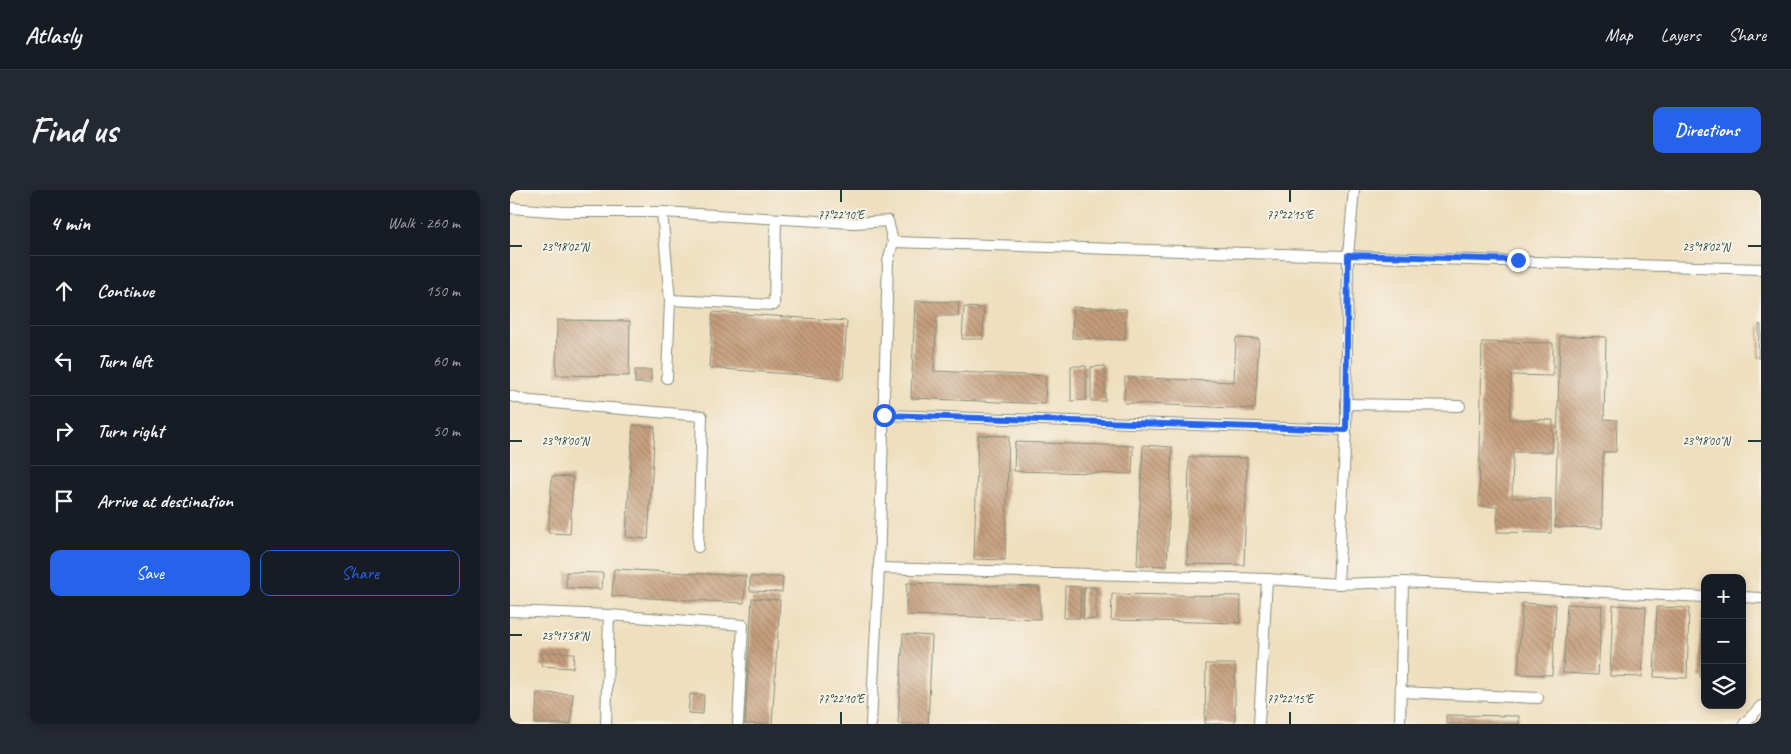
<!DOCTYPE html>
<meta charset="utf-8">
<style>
:root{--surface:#171b24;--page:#242831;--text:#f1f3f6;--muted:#9ea1a6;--line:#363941;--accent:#2563eb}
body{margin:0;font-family:Caveat,sans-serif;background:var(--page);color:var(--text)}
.controls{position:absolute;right:15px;bottom:15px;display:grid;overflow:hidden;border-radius:10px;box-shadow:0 2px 8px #0003}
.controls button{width:45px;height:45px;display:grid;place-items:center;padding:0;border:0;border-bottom:1px solid var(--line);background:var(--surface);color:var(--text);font:25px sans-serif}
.stop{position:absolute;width:15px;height:15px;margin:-11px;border:4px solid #2563eb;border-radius:50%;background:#fff}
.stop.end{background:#2563eb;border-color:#fff;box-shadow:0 1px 5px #0008}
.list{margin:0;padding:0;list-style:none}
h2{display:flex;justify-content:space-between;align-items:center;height:65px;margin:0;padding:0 20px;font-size:21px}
h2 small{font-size:16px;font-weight:400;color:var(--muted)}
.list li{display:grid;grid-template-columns:32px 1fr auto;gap:15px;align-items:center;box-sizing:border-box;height:70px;padding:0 20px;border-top:1px solid var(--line)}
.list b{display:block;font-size:19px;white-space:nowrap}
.list em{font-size:16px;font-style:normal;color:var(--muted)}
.actions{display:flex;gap:10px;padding:15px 20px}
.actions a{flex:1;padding:11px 0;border:1px solid var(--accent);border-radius:10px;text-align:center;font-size:18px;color:var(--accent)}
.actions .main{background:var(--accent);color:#fff}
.icon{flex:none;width:28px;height:28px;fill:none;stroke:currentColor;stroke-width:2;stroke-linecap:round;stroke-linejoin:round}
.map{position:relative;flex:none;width:1251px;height:534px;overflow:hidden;border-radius:10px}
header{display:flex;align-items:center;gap:30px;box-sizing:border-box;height:70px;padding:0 25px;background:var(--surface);border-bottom:1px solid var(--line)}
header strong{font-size:24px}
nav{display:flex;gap:28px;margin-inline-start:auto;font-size:18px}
.intro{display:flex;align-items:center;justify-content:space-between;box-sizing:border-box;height:120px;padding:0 30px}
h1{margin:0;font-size:35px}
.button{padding:12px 22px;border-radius:10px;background:var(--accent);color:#fff;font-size:18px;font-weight:700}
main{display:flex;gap:30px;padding:0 30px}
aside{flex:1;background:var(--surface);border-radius:10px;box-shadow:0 2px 8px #0003}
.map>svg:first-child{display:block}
.building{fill:url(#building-back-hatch)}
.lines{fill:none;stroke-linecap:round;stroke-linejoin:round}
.service-casing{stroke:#878e7a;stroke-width:12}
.service{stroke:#fff;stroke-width:10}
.route{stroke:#2563eb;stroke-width:6}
.ticks{fill:none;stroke:#1f3d34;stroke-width:2}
.ticks-label{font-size:12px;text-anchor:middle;fill:#1f3d34;stroke:#f7f3e8;stroke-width:4;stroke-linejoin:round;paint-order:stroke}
</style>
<header>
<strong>Atlasly</strong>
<nav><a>Map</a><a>Layers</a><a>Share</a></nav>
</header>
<div class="intro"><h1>Find us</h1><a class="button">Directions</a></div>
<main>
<aside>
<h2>4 min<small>Walk · 260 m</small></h2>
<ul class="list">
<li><svg class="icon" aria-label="ahead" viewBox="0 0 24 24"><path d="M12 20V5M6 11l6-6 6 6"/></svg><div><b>Continue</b></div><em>150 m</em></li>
<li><svg class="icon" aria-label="left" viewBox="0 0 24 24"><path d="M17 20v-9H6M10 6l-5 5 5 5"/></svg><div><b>Turn left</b></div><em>60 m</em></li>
<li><svg class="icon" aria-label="right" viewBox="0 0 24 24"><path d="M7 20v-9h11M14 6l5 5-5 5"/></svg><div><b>Turn right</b></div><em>50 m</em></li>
<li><svg class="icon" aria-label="arrive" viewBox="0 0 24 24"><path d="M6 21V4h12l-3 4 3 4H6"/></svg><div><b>Arrive at destination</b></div></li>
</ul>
<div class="actions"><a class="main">Save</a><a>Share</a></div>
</aside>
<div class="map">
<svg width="1251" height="534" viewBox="0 0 1251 534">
<defs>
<pattern id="building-back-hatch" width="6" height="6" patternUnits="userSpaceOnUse" patternTransform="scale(1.25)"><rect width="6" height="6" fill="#c59d7c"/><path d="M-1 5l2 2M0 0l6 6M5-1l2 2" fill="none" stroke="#9f8166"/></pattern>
</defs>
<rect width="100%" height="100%" fill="#f7f3e8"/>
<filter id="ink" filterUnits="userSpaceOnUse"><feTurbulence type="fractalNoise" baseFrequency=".02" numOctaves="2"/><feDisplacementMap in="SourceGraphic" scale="10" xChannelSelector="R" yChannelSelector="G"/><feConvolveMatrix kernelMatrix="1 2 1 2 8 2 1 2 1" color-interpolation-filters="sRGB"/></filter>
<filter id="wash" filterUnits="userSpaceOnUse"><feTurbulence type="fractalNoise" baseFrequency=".0096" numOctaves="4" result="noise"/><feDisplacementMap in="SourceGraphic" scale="20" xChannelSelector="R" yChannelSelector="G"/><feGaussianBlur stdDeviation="1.12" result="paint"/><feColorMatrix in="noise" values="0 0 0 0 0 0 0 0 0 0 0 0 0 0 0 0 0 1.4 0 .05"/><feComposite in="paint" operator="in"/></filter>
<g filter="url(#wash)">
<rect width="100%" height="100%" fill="#efdfbf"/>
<g id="blocks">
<g class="building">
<polygon points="405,111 449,112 448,126 427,126 424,181 536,186 535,214 401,208"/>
<polygon points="454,117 474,118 473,149 452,149"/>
<polygon points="563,117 616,119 615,150 562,148"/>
<polygon points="203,122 337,131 333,188 199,178"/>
<polygon points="47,130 120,131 119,186 46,185"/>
<polygon points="1249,134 1251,135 1251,168 1248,168"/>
<polygon points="1050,146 1096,147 1094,229 1107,230 1106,262 1093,262 1092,338 1045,337"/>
<polygon points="726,148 749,149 745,219 614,213 615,187 724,192"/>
<polygon points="972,152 1043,153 1043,186 1001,185 1000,229 1043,230 1042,262 1003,262 1002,308 1041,309 1041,343 987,342 988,317 969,316"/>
<polygon points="561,176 576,176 576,210 561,211"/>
<polygon points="595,176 595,211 581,211 581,177"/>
<rect x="125" y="180" width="16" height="13"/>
<polygon points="123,235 145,237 138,349 116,347"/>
<polygon points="468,245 499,246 495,370 464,369"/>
<polygon points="505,252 623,256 622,284 504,281"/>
<polygon points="633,255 662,257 657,376 627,375"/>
<polygon points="679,267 737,268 734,375 677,374"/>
<polygon points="42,286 63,287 60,344 38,343"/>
<polygon points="104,379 236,386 234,413 102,406"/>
<polygon points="56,382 93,383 92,399 56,398"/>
<polygon points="240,387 273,387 272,402 240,401"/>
<polygon points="397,393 530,397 530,429 396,425"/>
<polygon points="555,396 571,397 570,428 554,428"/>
<polygon points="574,397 586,397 586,429 573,429"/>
<polygon points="602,404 731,406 730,433 601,430"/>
<polygon points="242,408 270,410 262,534 235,534"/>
<polygon points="1012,413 1046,415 1042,485 1008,484"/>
<polygon points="1057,414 1092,416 1088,485 1053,483"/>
<polygon points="1103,415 1136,417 1132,487 1100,486"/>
<polygon points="1147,417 1179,418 1177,488 1144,487"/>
<polygon points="1192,420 1195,420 1195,488 1190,487"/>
<polygon points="393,444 422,446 418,534 388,534"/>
<polygon points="32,462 64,463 63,478 31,476"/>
<polygon points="696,474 725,474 725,534 695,534"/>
<polygon points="27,503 63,504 61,534 25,534"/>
<polygon points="180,504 194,505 193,524 178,523"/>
<polygon points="936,525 1009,526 1009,534 936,534"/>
</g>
</g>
</g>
<g filter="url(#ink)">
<use href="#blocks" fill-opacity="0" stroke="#878e7a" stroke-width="1"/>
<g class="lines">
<g class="service-casing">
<g id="service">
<polyline points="0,18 54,22 152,22 344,33 378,31 383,52 378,72 369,378 361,534"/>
<polyline points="152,22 160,110 157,188"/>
<polyline points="383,52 1251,79"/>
<polyline points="160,110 264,115 266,30"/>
<polyline points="0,206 20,211 192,226 188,357"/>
<polyline points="836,214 950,216"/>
<polyline points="374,225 836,240"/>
<polyline points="369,378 757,389 828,394 893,392 1195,407"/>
<polyline points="828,394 836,240 838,65 844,0"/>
<polyline points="1232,407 1251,408"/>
<polyline points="0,421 99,425 233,435 228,534"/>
<polyline points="891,502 1028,508"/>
<polyline points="96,534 99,425"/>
<polyline points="749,534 757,389"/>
<polyline points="890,534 893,392"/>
<polyline points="1234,534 1251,516"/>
</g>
</g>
<use href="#service" class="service"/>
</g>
</g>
<g class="lines" filter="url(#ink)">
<polyline class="route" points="374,225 836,240 838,65 1008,70"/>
</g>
<path class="ticks" d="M 331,0 L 331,12M 780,0 L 780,12M 0,56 L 12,56M 1238,56 L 1251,56M 0,251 L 12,251M 1238,251 L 1251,251M 0,445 L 12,445M 331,522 L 331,534M 780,522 L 780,534"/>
<g class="ticks-label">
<text x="331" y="29">77°22'10"E</text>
<text x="780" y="29">77°22'15"E</text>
<text x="55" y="61">23°18'02"N</text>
<text x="1196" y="61">23°18'02"N</text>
<text x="55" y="255">23°18'00"N</text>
<text x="1196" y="255">23°18'00"N</text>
<text x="55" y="450">23°17'58"N</text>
<text x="331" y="513">77°22'10"E</text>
<text x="780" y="513">77°22'15"E</text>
</g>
</svg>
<div class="controls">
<button>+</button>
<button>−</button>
<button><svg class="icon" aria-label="layers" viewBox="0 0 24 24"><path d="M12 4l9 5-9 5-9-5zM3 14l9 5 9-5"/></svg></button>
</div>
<div class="stop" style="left:374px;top:225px"></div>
<div class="stop end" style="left:1008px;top:70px"></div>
</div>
</main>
